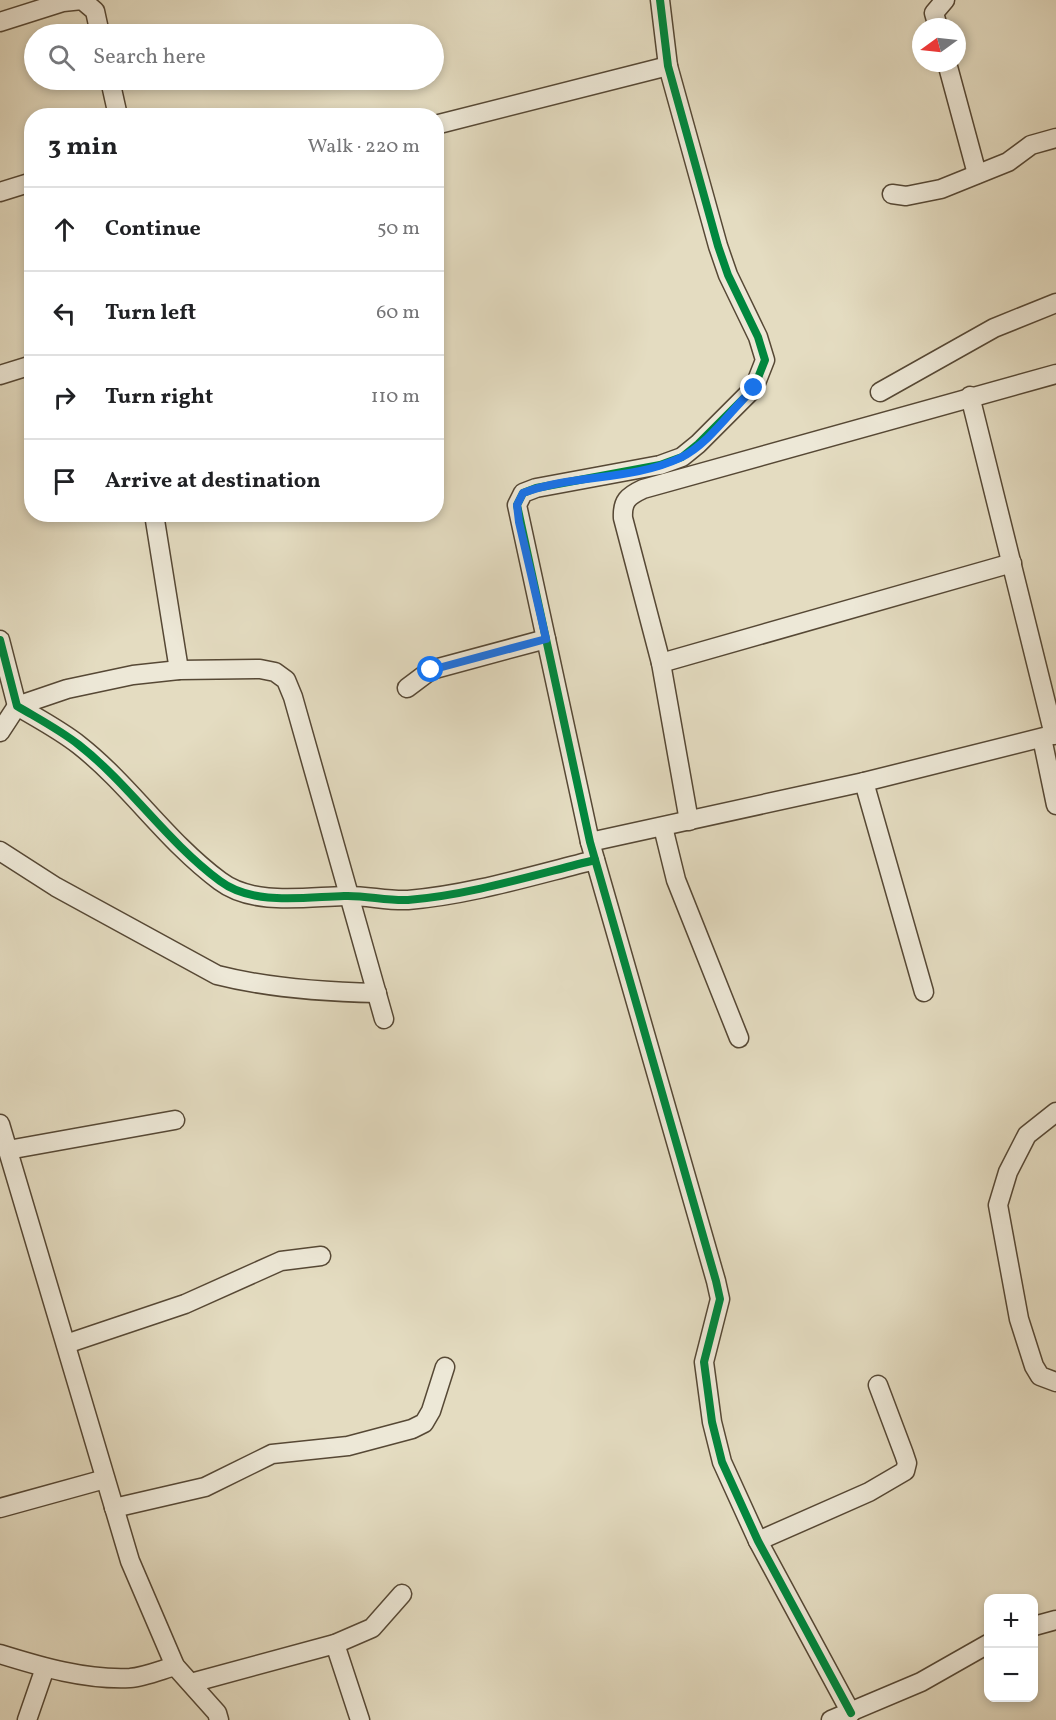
<!DOCTYPE html>
<meta charset="utf-8">
<style>
:root{--surface:#fff;--page:#f2f2f2;--text:#202124;--muted:#757577;--line:#e0e0e0}
body{margin:0;font-family:Vollkorn,serif;background:var(--page);color:var(--text)}
.controls{position:absolute;right:18px;bottom:18px;display:grid;overflow:hidden;border-radius:12px;box-shadow:0 3px 9px #0003}
.controls button{width:54px;height:54px;display:grid;place-items:center;padding:0;border:0;border-bottom:2px solid var(--line);background:var(--surface);color:var(--text);font:30px sans-serif}
.compass{position:absolute;left:912px;top:18px;width:54px;height:54px;border-radius:50%;background:var(--surface);box-shadow:0 3px 9px #0003;rotate:255deg}
.stop{position:absolute;width:18px;height:18px;margin:-14px;border:4px solid #1a73e8;border-radius:50%;background:#fff}
.stop.end{background:#1a73e8;border-color:#fff;box-shadow:0 2px 6px #0008}
.list{margin:0;padding:0;list-style:none}
h2{display:flex;justify-content:space-between;align-items:center;height:78px;margin:0;padding:0 24px;font-size:26px}
h2 small{font-size:20px;font-weight:400;color:var(--muted)}
.list li{display:grid;grid-template-columns:39px 1fr auto;gap:18px;align-items:center;box-sizing:border-box;height:84px;padding:0 24px;border-top:2px solid var(--line)}
.list b{display:block;font-size:22px;white-space:nowrap}
.list em{font-size:20px;font-style:normal;color:var(--muted)}
.icon{flex:none;width:33px;height:33px;fill:none;stroke:currentColor;stroke-width:2;stroke-linecap:round;stroke-linejoin:round}
.map{position:relative;flex:none;width:1056px;height:1720px;overflow:hidden}
.search{position:absolute;background:var(--surface);box-shadow:0 3px 9px #0003;left:24px;top:24px;width:420px;height:66px;display:flex;align-items:center;gap:15px;box-sizing:border-box;padding:0 21px;border-radius:33px;color:var(--muted);font-size:22px}
.panel{position:absolute;background:var(--surface);box-shadow:0 3px 9px #0003;left:24px;top:108px;width:420px;height:414px;border-radius:24px}
.map>svg:first-child{display:block}
.lines{fill:none;stroke-linecap:round;stroke-linejoin:round}
.street-casing{stroke:#564835;stroke-width:21}
.street{stroke:#ede8d7;stroke-width:18}
.cycleway-casing{stroke:#ede8d7;stroke-width:11}
.cycleway{stroke:#00873e;stroke-width:8}
.route{stroke:#1a73e8;stroke-width:8}
</style>
<div class="map">
<svg width="1056" height="1720" viewBox="0 0 1056 1720">
<rect width="100%" height="100%" fill="#e4dcc1"/>
<filter id="stains"><feTurbulence type="fractalNoise" baseFrequency=".00333" numOctaves="4"/><feColorMatrix values="0 0 0 0 .2 0 0 0 0 .09 0 0 0 0 .02 0 0 0 .5 -.17"/></filter>
<radialGradient id="worn" r=".72"><stop offset=".6" stop-color="#630" stop-opacity="0"/><stop offset="1" stop-color="#630" stop-opacity=".3"/></radialGradient>
<g class="lines">
<g class="street-casing">
<g id="street">
<polyline points="660,0 668,66 718,246 728,275 758,337 765,360 754,388 698,444 682,457 660,465 536,488 523,493 517,505 590,842 716,1281 720,1299 704,1362 712,1422 722,1462 758,1541 851,1713"/>
<polyline points="0,22 63,2 82,0 95,11 100,34"/>
<polyline points="938,27 934,13 945,0"/>
<polyline points="947,63 977,174"/>
<polyline points="110,80 118,116"/>
<polyline points="439,124 668,66"/>
<polyline points="0,192 32,182"/>
<polyline points="892,194 906,196 941,189 1008,162 1031,145 1056,138"/>
<polyline points="0,375 32,365"/>
<polyline points="880,392 994,328 1056,303"/>
<polyline points="970,396 1054,735"/>
<polyline points="154,514 179,670"/>
<path d="M 0,640 L 17,706 C 37,718 60,730 79,745 C 130,785 166,841 220,881 C 253,906 305,897 344,896 C 365,895 386,901 408,900 C 470,895 534,875 595,860"/>
<polyline points="661,663 1012,563"/>
<polyline points="407,688 431,670 546,639"/>
<polyline points="0,732 17,706 67,689 133,675 179,670 260,669 275,672 286,680 293,697 384,1019"/>
<polyline points="1042,738 1056,805"/>
<polyline points="864,782 924,992"/>
<path d="M 689,821 L 661,663 L 623,518 C 622,501 628,496 643,489 L 1056,374"/>
<polyline points="663,827 676,880 739,1038"/>
<polyline points="590,842 864,782 1056,734"/>
<path d="M 0,851 L 56,887 L 217,975 C 268,988 324,992 377,993"/>
<polyline points="1056,1112 1027,1135 1008,1172 998,1205 1019,1319 1034,1366 1040,1376 1056,1382"/>
<polyline points="0,1124 130,1561 175,1666 217,1713 219,1720"/>
<polyline points="8,1150 175,1120"/>
<polyline points="66,1344 185,1304 281,1261 321,1256"/>
<polyline points="0,1508 105,1479"/>
<polyline points="114,1508 205,1487 272,1454 348,1446 412,1429 424,1423 431,1411 445,1367"/>
<polyline points="758,1541 869,1492 905,1471 907,1463 904,1454 878,1385"/>
<polyline points="1034,1626 1056,1620"/>
<polyline points="335,1644 360,1720"/>
<path d="M 0,1654 C 42,1667 85,1680 130,1678 C 144,1677 161,1670 175,1666"/>
<polyline points="191,1683 335,1644 372,1628 402,1594"/>
<polyline points="27,1720 45,1668"/>
<polyline points="831,1720 921,1682 988,1644"/>
</g>
</g>
<use href="#street" class="street"/>
<g class="cycleway-casing">
<g id="cycleway">
<polyline points="660,0 668,66 718,246 728,275 758,337 765,360 754,388 698,444 682,457 660,465 536,488 523,493 517,505 590,842 716,1281 720,1299 704,1362 712,1422 722,1462 758,1541 851,1713"/>
<path d="M 0,640 L 17,706 C 37,718 60,730 79,745 C 130,785 166,841 220,881 C 253,906 305,897 344,896 C 365,895 386,901 408,900 C 470,895 534,875 595,860"/>
</g>
</g>
<use href="#cycleway" class="cycleway"/>
</g>
<g class="lines">
<path class="route" d="M 431,670 L 546,639 L 519,522 L 517,505 L 523,493 C 573,474 631,481 680,458 C 709,444 731,410 754,388"/>
</g>
<rect width="100%" height="100%" filter="url(#stains)"/>
<rect width="100%" height="100%" fill="url(#worn)"/>
</svg>
<div class="controls">
<button>+</button>
<button>−</button>
</div>
<svg class="compass" viewBox="-18 -18 36 36"><path d="M0-13l5 13h-10z" fill="#e53935"/><path d="M0 13l5-13h-10z" fill="#757577"/></svg>
<div class="stop" style="left:431px;top:670px"></div>
<div class="stop end" style="left:754px;top:388px"></div>
<div class="search"><svg class="icon" aria-label="search" viewBox="0 0 24 24"><circle cx="10" cy="10" r="6"/><path d="M15 15l6 6"/></svg>Search here</div>
<section class="panel">
<h2>3 min<small>Walk · 220 m</small></h2>
<ul class="list">
<li><svg class="icon" aria-label="ahead" viewBox="0 0 24 24"><path d="M12 20V5M6 11l6-6 6 6"/></svg><div><b>Continue</b></div><em>50 m</em></li>
<li><svg class="icon" aria-label="left" viewBox="0 0 24 24"><path d="M17 20v-9H6M10 6l-5 5 5 5"/></svg><div><b>Turn left</b></div><em>60 m</em></li>
<li><svg class="icon" aria-label="right" viewBox="0 0 24 24"><path d="M7 20v-9h11M14 6l5 5-5 5"/></svg><div><b>Turn right</b></div><em>110 m</em></li>
<li><svg class="icon" aria-label="arrive" viewBox="0 0 24 24"><path d="M6 21V4h12l-3 4 3 4H6"/></svg><div><b>Arrive at destination</b></div></li>
</ul>
</section>
</div>
